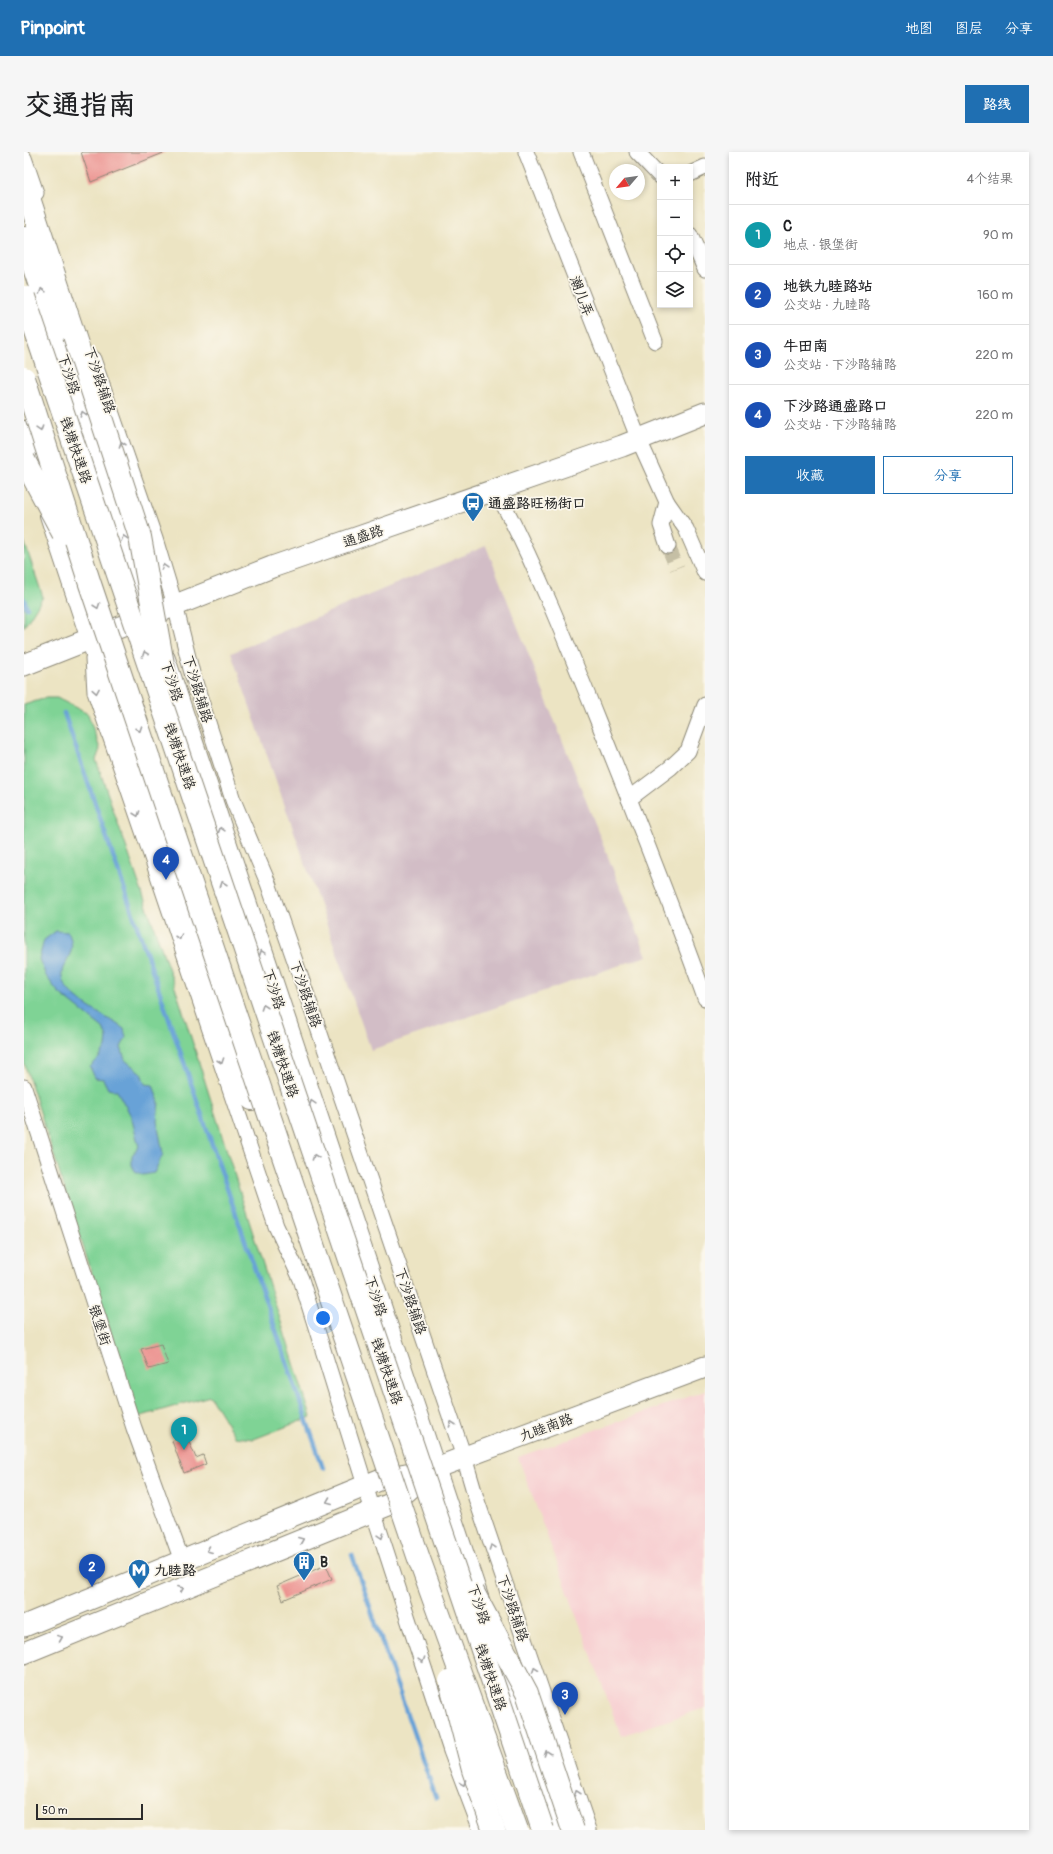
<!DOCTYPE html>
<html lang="zh">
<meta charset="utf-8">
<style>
:root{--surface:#fff;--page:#f6f6f6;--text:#202124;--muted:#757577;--line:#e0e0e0;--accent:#1f6fb2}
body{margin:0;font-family:Pangolin,"LXGW WenKai TC",sans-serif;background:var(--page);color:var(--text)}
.controls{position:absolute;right:12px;top:12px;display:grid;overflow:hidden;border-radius:0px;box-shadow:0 2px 6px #0003}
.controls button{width:36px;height:36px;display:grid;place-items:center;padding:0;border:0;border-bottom:1px solid var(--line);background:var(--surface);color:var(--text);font:20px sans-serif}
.compass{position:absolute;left:585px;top:12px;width:36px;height:36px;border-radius:50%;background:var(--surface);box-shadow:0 2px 6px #0003;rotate:241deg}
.scale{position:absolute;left:12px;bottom:10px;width:107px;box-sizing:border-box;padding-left:4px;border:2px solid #2b2b2b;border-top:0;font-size:11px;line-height:14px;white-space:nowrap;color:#2b2b2b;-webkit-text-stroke:3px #fbf7ec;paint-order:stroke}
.you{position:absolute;left:299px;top:1166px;width:14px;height:14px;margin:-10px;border:3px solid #fff;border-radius:50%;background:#1a73e8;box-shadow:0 0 0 6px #1a73e833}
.badge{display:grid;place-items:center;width:26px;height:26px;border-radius:50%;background:var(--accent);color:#fff;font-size:13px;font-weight:700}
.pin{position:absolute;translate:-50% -33px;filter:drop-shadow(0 1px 2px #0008)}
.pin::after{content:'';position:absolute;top:21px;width:14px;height:12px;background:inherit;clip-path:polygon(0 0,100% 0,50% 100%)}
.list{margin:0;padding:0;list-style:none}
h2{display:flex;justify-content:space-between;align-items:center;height:52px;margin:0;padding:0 16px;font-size:17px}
h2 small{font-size:13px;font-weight:400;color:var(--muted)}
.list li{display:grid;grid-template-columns:26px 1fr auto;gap:12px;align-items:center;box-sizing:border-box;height:60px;padding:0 16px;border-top:1px solid var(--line)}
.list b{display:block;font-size:15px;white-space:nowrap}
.list p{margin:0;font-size:13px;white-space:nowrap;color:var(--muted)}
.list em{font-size:13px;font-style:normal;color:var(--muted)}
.actions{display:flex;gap:8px;padding:12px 16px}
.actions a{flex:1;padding:9px 0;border:1px solid var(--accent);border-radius:0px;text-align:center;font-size:14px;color:var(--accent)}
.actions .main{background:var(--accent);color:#fff}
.icon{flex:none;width:22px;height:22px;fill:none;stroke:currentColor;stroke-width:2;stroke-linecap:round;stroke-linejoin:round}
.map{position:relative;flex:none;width:681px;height:1678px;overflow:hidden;border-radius:0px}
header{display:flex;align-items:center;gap:24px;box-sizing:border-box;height:56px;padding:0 20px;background:var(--accent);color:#fff}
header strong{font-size:19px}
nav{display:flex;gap:22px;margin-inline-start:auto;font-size:14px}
.intro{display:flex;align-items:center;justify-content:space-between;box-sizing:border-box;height:96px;padding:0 24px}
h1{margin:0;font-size:28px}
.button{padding:10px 18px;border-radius:0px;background:var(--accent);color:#fff;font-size:14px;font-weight:700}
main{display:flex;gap:24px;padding:0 24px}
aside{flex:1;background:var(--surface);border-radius:0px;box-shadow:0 2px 6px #0003}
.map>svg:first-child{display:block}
.built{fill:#f7cfd1}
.industrial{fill:#d2bdc6}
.green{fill:#7fd395;stroke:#557f60}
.water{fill:#67a2d7;stroke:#496681}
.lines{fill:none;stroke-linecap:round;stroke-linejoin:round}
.stream{stroke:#67a2d7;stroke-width:4.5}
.building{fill:#ec9390}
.street-tunnel{stroke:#c5bfa5;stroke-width:15;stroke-dasharray:15 8;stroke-linecap:butt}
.street-casing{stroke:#8c8877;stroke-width:17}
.secondary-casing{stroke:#8c8877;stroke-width:23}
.primary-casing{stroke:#8c8877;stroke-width:24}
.highway-casing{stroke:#8c8877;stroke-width:24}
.street{stroke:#fff;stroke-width:15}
.secondary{stroke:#fff;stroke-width:21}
.primary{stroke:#fff;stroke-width:22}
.highway{stroke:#fff;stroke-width:22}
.highway-bridge-casing{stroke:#8c8877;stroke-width:24;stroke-linecap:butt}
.highway-bridge{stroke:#fff;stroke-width:22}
.oneway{stroke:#a0a0a0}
.labels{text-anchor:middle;stroke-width:3.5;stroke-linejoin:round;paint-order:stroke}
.street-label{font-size:14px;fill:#2b2b2b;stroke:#fbf7ec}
.poi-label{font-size:14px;font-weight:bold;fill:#2b2b2b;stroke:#fbf7ec;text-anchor:start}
</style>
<header>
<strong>Pinpoint</strong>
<nav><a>地图</a><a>图层</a><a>分享</a></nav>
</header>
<div class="intro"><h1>交通指南</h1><a class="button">路线</a></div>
<main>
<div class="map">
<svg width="681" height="1678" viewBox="0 0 681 1678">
<rect width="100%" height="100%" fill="#fbf7ec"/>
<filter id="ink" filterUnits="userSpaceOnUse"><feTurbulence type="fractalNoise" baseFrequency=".025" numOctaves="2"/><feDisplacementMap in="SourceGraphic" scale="8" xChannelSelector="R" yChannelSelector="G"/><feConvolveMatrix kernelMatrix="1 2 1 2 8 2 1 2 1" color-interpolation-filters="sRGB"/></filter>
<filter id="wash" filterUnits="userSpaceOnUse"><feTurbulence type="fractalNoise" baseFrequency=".012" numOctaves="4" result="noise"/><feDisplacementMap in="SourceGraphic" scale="16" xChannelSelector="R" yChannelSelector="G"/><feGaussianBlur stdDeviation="0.9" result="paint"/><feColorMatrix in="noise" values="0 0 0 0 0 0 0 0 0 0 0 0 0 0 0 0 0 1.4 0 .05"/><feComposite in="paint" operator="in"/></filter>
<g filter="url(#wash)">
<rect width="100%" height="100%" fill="#ece4c3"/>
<polygon class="built" points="681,1239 681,1556 597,1584 494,1305"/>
<polygon class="industrial" points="462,394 623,804 347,898 207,501"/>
<g class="green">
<polygon points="0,389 19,445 0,475"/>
<polygon points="22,546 33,546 64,562 76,597 72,608 154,844 287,1265 230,1287 211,1285 186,1244 114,1265 0,910 0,553"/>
</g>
<path class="water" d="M 32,779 L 44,780 C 51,794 47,801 40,814 C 26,841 84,864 100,877 L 102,886 L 97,895 L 101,908 L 117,921 L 121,932 L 129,933 L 135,950 L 133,969 L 139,1002 L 130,1021 L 119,1023 L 111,1019 L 108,1013 L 108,1003 L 115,995 L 107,964 L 93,939 L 84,937 L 79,927 L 71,926 L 66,915 L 76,905 L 82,895 L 83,885 L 79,876 L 34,840 L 22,824 L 15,807 L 20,788 Z"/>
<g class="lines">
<g class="stream">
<polyline points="0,447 3,456"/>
<polyline points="40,561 299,1316"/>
<polyline points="328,1403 412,1646"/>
</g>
</g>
<g id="blocks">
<g class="building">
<polygon points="57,0 142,0 67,30"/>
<polygon points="137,1192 144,1212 125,1217 117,1197"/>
<polygon points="162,1283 172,1306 179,1303 182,1312 160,1321 148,1289"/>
<polygon points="302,1413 308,1427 259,1448 253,1434"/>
</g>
</g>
</g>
<g filter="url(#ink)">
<use href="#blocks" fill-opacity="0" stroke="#8c8877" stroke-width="1"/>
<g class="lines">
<polyline class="street-tunnel" points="644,394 653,416"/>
<g class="street-casing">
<g id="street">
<polyline points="502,0 615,288 643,350 637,373 644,394"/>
<polyline points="557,0 631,189"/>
<polyline points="613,0 636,24"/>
<polyline points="0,6 12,41"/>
<polyline points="666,22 681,15"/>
<polyline points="666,83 681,117"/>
<polyline points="69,207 131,387 151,453 168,521 209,648 244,731 289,861 440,1305 452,1346 565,1678"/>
<path d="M 472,338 C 515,419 548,504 582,589 C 616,674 650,759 681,846"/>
<polyline points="643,350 662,377 681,421"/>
<polyline points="69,506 71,540 122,688 252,1074 277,1127 349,1359 427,1599 457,1678"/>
<polyline points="605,647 646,616 664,599 681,553"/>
<polyline points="0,935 110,1276 158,1409"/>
</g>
</g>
<g class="secondary-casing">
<g id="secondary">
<polyline points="0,513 248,415 598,294 681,261"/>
<polyline points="0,1474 360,1326 409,1317 681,1215"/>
<polyline points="0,1501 369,1351 408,1317"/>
</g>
</g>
<g class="primary-casing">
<g id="primary">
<polyline points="0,86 120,446"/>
<polyline points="0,280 16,328"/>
<polyline points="27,363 68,487 228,947"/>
<polyline points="140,507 457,1457"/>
<polyline points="467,1488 532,1678"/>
</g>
</g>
<g class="highway-casing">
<polyline id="highway" points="0,31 50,183"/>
</g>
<use href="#street" class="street"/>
<use href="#secondary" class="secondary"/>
<use href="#primary" class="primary"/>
<use href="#highway" class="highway"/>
<g class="highway-bridge-casing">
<g id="highway-bridge">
<polyline points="0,145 519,1678"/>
<polyline points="50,183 116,385 142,529"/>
<polyline points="0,226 66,432 394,1404 493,1678"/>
<polyline points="0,308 39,381"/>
<polyline points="449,1440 503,1541 549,1678"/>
<polyline points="426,1529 449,1618 470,1678"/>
</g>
</g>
<use href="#highway-bridge" class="highway-bridge"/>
</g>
<defs><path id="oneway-chevron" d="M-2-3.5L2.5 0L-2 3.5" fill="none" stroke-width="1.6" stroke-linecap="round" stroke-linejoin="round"/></defs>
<g class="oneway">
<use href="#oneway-chevron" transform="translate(18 139) rotate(-108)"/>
<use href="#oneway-chevron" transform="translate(59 262) rotate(-108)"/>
<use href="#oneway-chevron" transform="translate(16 277) rotate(72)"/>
<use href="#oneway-chevron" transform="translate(98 292) rotate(-109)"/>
<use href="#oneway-chevron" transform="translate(100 386) rotate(-108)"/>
<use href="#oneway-chevron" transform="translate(140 415) rotate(-107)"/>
<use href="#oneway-chevron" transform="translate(73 454) rotate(71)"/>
<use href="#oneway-chevron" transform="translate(121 502) rotate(-109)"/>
<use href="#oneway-chevron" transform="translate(72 539) rotate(80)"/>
<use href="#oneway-chevron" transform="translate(115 577) rotate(71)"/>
<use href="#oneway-chevron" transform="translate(113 662) rotate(71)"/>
<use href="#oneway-chevron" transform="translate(197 678) rotate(-108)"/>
<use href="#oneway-chevron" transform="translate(199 732) rotate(-109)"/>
<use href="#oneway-chevron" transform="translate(155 785) rotate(71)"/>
<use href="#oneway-chevron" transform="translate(238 801) rotate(-108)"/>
<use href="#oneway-chevron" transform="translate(240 855) rotate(-109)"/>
<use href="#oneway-chevron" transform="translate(197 909) rotate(71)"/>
<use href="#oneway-chevron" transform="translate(288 951) rotate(-108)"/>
<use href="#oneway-chevron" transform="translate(291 1005) rotate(-109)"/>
<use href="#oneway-chevron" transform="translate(428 1272) rotate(-109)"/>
<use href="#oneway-chevron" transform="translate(305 1349) rotate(158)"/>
<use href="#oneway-chevron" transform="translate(357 1384) rotate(72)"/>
<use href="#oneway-chevron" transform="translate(277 1388) rotate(-22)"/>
<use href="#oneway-chevron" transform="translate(468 1395) rotate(-109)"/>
<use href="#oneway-chevron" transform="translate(185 1398) rotate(158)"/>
<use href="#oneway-chevron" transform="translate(157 1437) rotate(-22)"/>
<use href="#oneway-chevron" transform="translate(36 1486) rotate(-22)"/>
<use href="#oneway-chevron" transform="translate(398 1508) rotate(72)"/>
<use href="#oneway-chevron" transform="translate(511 1518) rotate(-109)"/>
<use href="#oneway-chevron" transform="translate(523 1601) rotate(-109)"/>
<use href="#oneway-chevron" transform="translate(439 1631) rotate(70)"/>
<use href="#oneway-chevron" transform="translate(553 1641) rotate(-109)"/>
</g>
</g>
<defs>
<g id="bus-pin" transform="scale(1.15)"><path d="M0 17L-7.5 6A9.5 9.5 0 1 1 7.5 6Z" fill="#1f6fb2" stroke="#fbf7ec"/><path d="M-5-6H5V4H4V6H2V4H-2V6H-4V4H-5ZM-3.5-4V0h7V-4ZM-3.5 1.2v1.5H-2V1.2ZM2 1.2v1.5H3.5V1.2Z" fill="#fff"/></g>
<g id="building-pin" transform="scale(1.15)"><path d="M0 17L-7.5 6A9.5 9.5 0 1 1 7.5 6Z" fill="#1f6fb2" stroke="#fbf7ec"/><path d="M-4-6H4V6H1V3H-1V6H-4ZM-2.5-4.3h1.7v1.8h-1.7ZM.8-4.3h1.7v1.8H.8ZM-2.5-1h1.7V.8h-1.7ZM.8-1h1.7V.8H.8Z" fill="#fff"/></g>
<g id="metro-pin" transform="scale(1.15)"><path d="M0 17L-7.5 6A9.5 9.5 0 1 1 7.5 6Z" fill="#1f6fb2" stroke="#fbf7ec"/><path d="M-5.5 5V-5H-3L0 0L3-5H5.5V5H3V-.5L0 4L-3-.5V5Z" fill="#fff"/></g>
</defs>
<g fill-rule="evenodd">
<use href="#bus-pin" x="449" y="351"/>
<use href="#building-pin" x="280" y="1410"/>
<use href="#metro-pin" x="115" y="1418"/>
</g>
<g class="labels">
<g class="street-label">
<text transform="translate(558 144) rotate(69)" y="5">潮儿弄</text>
<text transform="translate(45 222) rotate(72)" y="5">下沙路</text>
<text transform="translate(76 228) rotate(71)" y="5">下沙路辅路</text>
<text transform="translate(52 298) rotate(71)" y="5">钱塘快速路</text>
<text transform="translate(339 384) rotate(-19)" y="5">通盛路</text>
<text transform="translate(148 529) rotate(72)" y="5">下沙路</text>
<text transform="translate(174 537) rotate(73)" y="5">下沙路辅路</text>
<text transform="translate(156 604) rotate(71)" y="5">钱塘快速路</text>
<text transform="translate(250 837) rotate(72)" y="5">下沙路</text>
<text transform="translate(282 842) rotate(71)" y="5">下沙路辅路</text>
<text transform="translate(259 912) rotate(71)" y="5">钱塘快速路</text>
<text transform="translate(352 1144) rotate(72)" y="5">下沙路</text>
<text transform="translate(387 1149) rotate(71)" y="5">下沙路辅路</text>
<text transform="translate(76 1173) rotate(72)" y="5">银堡街</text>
<text transform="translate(363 1219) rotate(71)" y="5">钱塘快速路</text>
<text transform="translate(522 1275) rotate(-20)" y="5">九睦南路</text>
<text transform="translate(455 1452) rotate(71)" y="5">下沙路</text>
<text transform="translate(489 1456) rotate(71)" y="5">下沙路辅路</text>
<text transform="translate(467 1525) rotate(71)" y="5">钱塘快速路</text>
</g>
<g class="poi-label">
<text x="464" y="356">通盛路旺杨街口</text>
<text x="296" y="1415">B</text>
<text x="130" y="1423">九睦路</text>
</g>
</g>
</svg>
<div class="controls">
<button>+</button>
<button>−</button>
<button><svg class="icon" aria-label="locate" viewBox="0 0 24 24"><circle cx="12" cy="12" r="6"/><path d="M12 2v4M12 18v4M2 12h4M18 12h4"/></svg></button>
<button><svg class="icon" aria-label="layers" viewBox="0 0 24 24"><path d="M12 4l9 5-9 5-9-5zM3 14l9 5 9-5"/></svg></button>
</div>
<svg class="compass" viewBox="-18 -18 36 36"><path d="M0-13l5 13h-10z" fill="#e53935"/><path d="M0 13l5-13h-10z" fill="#757577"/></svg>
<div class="scale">50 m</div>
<div class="you"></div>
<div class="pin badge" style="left:160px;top:1298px;background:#0f9aa8">1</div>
<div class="pin badge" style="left:68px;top:1435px;background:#1a4fb4">2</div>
<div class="pin badge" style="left:541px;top:1563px;background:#1a4fb4">3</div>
<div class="pin badge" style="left:142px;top:728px;background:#1a4fb4">4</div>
</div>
<aside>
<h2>附近<small>4个结果</small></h2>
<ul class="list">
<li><span class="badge" style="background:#0f9aa8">1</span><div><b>C</b><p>地点 · 银堡街</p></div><em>90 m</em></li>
<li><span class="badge" style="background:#1a4fb4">2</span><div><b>地铁九睦路站</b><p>公交站 · 九睦路</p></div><em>160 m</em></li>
<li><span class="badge" style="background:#1a4fb4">3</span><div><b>牛田南</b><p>公交站 · 下沙路辅路</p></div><em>220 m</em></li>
<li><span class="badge" style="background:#1a4fb4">4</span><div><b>下沙路通盛路口</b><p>公交站 · 下沙路辅路</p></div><em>220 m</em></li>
</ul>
<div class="actions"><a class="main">收藏</a><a>分享</a></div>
</aside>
</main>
